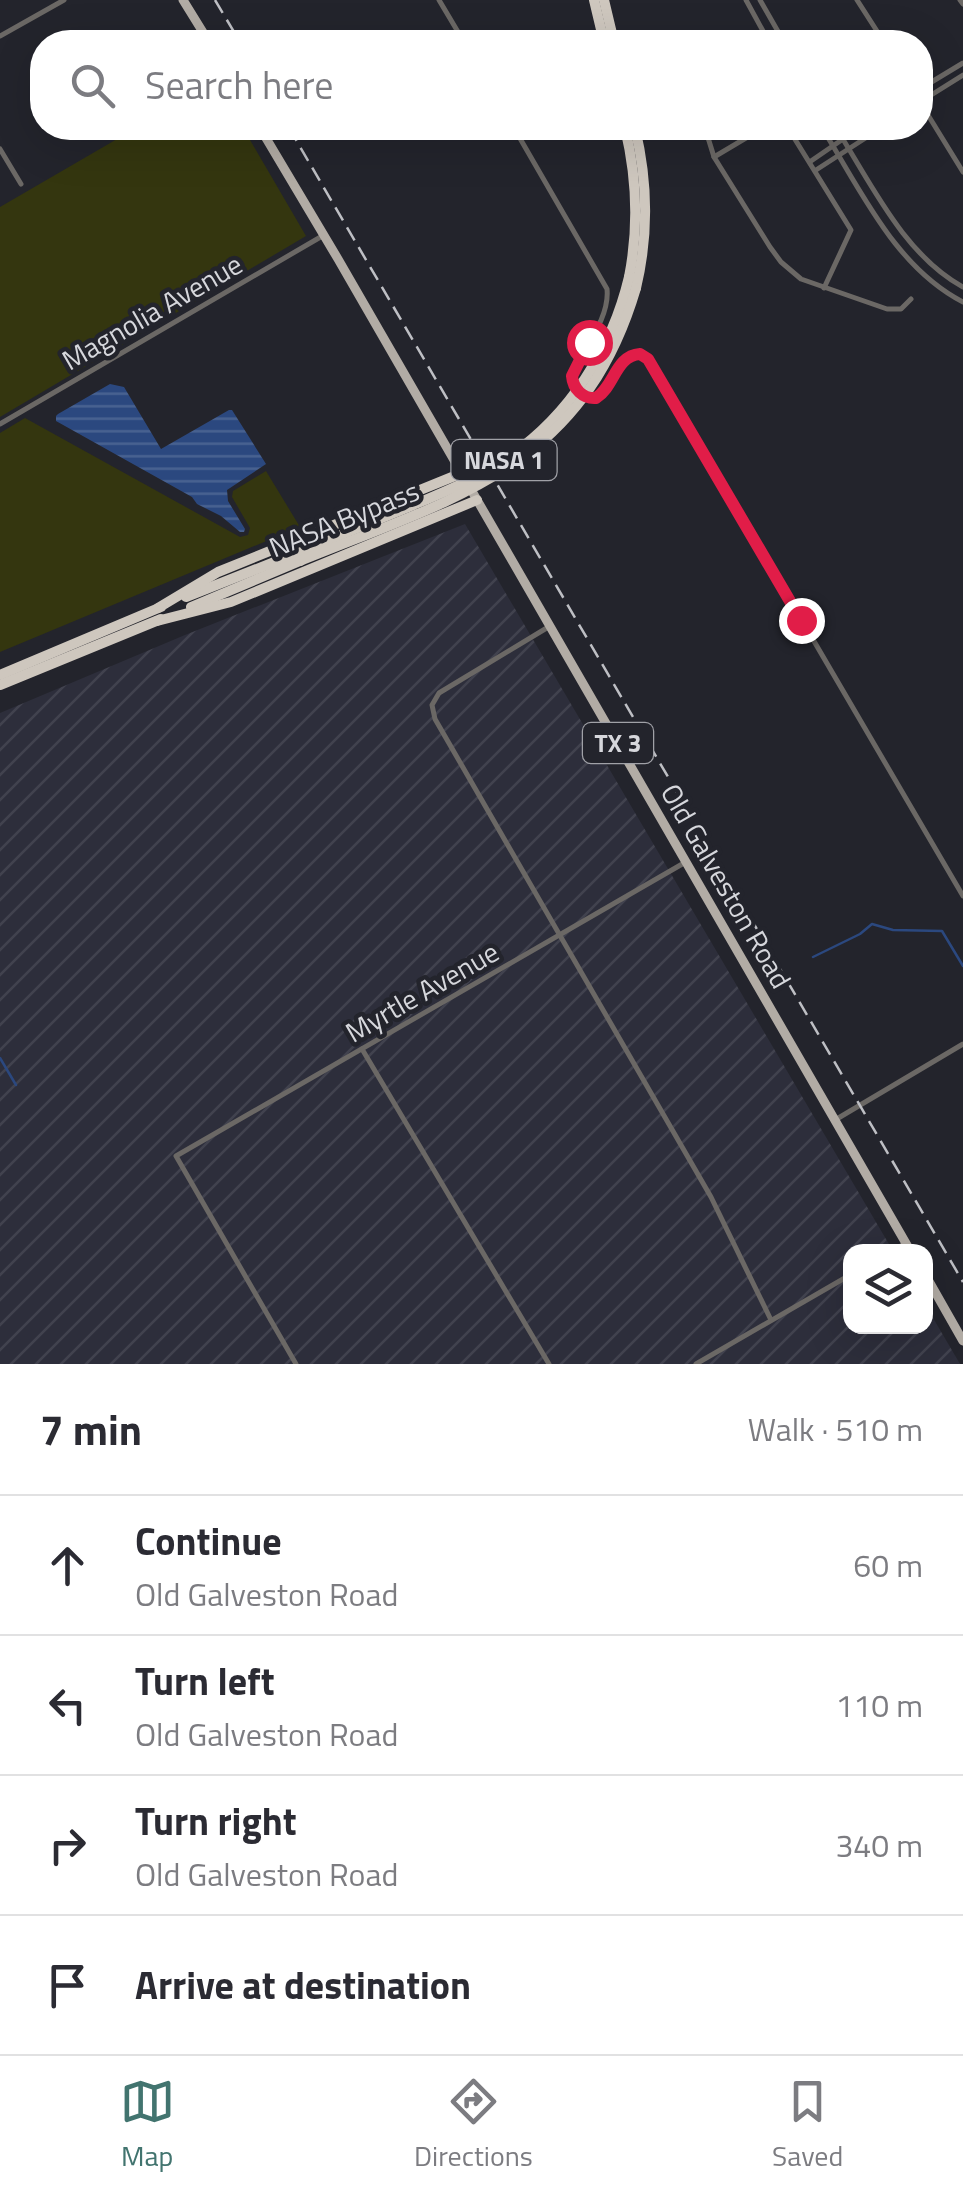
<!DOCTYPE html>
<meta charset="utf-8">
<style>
:root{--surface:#fff;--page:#f7f7f7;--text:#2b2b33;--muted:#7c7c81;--line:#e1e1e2;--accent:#42746f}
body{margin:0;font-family:"Titillium Web",sans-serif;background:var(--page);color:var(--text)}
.controls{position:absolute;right:30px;bottom:30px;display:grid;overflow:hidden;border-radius:20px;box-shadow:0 10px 40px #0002}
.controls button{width:90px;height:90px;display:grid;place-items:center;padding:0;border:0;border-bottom:2px solid var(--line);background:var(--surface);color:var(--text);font:50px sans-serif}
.stop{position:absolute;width:30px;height:30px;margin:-22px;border:8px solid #e11d48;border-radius:50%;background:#fff}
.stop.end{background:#e11d48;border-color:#fff;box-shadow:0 2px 10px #0008}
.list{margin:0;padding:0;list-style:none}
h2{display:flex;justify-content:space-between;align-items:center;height:130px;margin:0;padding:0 40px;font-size:42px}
h2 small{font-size:32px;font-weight:400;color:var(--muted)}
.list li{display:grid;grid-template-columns:65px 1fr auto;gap:30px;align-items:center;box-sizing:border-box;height:140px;padding:0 40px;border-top:2px solid var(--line)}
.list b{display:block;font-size:38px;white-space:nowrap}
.list p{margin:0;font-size:32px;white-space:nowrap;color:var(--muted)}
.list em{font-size:32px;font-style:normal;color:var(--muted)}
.icon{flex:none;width:55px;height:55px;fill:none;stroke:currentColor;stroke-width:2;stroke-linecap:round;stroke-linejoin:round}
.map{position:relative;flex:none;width:963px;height:1364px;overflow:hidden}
.search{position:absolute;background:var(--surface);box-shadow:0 10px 40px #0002;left:30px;right:30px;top:30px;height:110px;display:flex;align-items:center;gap:25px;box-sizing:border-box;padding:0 35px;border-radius:40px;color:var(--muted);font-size:38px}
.sheet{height:690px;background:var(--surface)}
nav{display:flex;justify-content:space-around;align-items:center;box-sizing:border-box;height:140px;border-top:2px solid var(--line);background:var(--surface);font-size:28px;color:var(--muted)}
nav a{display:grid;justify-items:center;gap:5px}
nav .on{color:var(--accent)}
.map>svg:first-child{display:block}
.industrial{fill:url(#industrial-furrows)}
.grass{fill:#34360f}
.water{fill:url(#water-rules)}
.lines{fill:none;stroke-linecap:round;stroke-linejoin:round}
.stream{stroke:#2b487f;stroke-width:2.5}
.minor{stroke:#6b6865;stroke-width:5}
.primary{stroke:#b2aca5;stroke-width:9}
.motorway{stroke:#cec7be;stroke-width:10}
.rail{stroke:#bebfc4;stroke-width:2.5;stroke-dasharray:15 8;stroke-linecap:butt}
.motorway-bridge{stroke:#cec7be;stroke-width:10}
.route{stroke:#e11d48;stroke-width:12}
.labels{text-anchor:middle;stroke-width:9;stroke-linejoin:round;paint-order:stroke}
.shield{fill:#23242c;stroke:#a0a1a7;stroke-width:2.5}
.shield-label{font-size:25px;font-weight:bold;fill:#d6d7dc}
.street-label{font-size:28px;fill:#d6d7dc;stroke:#23242c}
</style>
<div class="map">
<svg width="963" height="1364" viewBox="0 0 963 1364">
<defs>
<pattern id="industrial-furrows" width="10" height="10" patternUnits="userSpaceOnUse" patternTransform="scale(2.5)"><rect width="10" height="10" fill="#2d2e3b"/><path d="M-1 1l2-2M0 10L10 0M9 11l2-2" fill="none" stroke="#41424e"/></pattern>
<pattern id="water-rules" width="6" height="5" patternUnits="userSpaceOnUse" patternTransform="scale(2.5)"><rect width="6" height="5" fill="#2b487f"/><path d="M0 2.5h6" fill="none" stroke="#496291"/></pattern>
</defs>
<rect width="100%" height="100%" fill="#23242c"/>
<polygon class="industrial" points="465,524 893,1251 850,1252 850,1326 926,1326 926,1306 960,1364 0,1364 0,713 185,635"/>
<g class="grass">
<polygon points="136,128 243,128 306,236 0,417 0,207"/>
<polygon points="25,418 240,537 248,535 250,528 232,497 233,491 266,471 300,527 0,652 0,433"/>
</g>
<polygon class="water" points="110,384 124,387 161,449 229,410 232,410 266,464 227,490 228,501 245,529 244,532 240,532 221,516 197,504 192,497 56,421 56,416 58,414"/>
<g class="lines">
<g class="stream">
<polyline points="813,957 860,934 872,924 893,930 942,931 963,966"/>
<polyline points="0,1058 16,1085"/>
</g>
<g class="minor">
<polyline points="439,0 464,42"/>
<polyline points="746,0 769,42"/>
<polyline points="760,0 784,42"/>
<polyline points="857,0 884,42"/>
<polyline points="960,0 963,4"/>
<polyline points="0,36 64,0"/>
<polyline points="920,89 963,63"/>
<polyline points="920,102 963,172"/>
<polyline points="920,102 963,75"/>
<path d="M 514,128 L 607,289 C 610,317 585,347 573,372 L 572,381 L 575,389"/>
<polyline points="705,128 714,157 770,247 781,262 801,279 887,309 901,309 911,299"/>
<polyline points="788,128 851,230 824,288"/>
<path d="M 822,128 C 861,190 895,267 963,302"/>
<path d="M 836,128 C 871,183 904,255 963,287"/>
<polyline points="0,149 21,184"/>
<polyline points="714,157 763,128"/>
<polyline points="811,161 859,128"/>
<polyline points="816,170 881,128"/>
<path d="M 584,396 L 596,398 C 615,386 615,356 640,354 L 649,359 L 963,896"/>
<polyline points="0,424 324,235"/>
<polyline points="550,626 439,693 432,705 435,719 711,1197 771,1320"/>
<polyline points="362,1049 549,1364"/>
<polyline points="835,1120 963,1044"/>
<polyline points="891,1252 906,1243"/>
<polyline points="296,1364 176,1156 684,863"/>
<polyline points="696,1364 850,1275"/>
</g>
<g class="primary">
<polyline points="183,0 209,42"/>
<polyline points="260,128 338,259 911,1252"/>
<polyline points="926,1276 963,1341"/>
</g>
<g class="motorway">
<polyline points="594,0 604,42"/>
<polyline points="604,0 614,42"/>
<path d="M 625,128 C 637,178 639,226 629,277"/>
<path d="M 635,128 C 648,182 649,234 636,288"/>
<polyline points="186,597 297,553"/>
<polyline points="191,607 300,561"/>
<polyline points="158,608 218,572 462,473"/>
<polyline points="157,621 231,602 477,500"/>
<polyline points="0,675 161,607"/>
<polyline points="0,685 161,619"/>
</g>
<g class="rail">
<polyline points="215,0 240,42"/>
<polyline points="289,128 963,1282"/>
</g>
<g class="motorway-bridge">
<path d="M 297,553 C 332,538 368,524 404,509 C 439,494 475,480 507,458 C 569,416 612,349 629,277"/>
<path d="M 300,561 C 455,498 583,468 636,288"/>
</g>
</g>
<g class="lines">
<path class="route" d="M 589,342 L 572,376 C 573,389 583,399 596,398 C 615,386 615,356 640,354 L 648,359 L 801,620"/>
</g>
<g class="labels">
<g class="shield">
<rect x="451.5" y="440" width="105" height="40" rx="8"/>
<rect x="583" y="723" width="70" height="40" rx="8"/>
</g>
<g class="shield-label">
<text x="504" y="469">NASA 1</text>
<text x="618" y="752">TX 3</text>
</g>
<g class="street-label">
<text transform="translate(152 312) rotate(-30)" y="10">Magnolia Avenue</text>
<text transform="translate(344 519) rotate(-22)" y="10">NASA Bypass</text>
<text transform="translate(726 886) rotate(60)" y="10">Old Galveston Road</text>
<text transform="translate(422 992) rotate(-30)" y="10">Myrtle Avenue</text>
</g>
</g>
</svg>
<div class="controls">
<button><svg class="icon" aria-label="layers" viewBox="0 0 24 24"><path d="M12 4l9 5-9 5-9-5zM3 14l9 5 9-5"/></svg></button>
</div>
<div class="stop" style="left:589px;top:342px"></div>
<div class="stop end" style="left:801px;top:620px"></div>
<div class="search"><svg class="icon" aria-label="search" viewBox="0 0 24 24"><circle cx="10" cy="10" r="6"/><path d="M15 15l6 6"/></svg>Search here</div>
</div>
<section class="sheet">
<h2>7 min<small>Walk · 510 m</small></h2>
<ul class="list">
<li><svg class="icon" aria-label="ahead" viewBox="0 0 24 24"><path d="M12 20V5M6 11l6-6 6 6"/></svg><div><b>Continue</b><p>Old Galveston Road</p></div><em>60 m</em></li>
<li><svg class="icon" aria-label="left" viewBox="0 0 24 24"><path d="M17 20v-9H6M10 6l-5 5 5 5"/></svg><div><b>Turn left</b><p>Old Galveston Road</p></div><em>110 m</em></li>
<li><svg class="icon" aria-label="right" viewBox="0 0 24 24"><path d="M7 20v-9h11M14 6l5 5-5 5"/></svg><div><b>Turn right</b><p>Old Galveston Road</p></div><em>340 m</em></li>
<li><svg class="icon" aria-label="arrive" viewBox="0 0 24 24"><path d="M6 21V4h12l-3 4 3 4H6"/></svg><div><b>Arrive at destination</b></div></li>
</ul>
</section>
<nav>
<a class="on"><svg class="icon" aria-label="map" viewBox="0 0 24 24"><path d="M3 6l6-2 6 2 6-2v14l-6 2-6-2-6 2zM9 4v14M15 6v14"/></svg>Map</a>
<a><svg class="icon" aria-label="directions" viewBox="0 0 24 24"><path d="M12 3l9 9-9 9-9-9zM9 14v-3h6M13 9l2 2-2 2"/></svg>Directions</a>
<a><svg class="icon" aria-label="saved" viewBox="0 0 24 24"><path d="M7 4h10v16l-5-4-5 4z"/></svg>Saved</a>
</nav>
